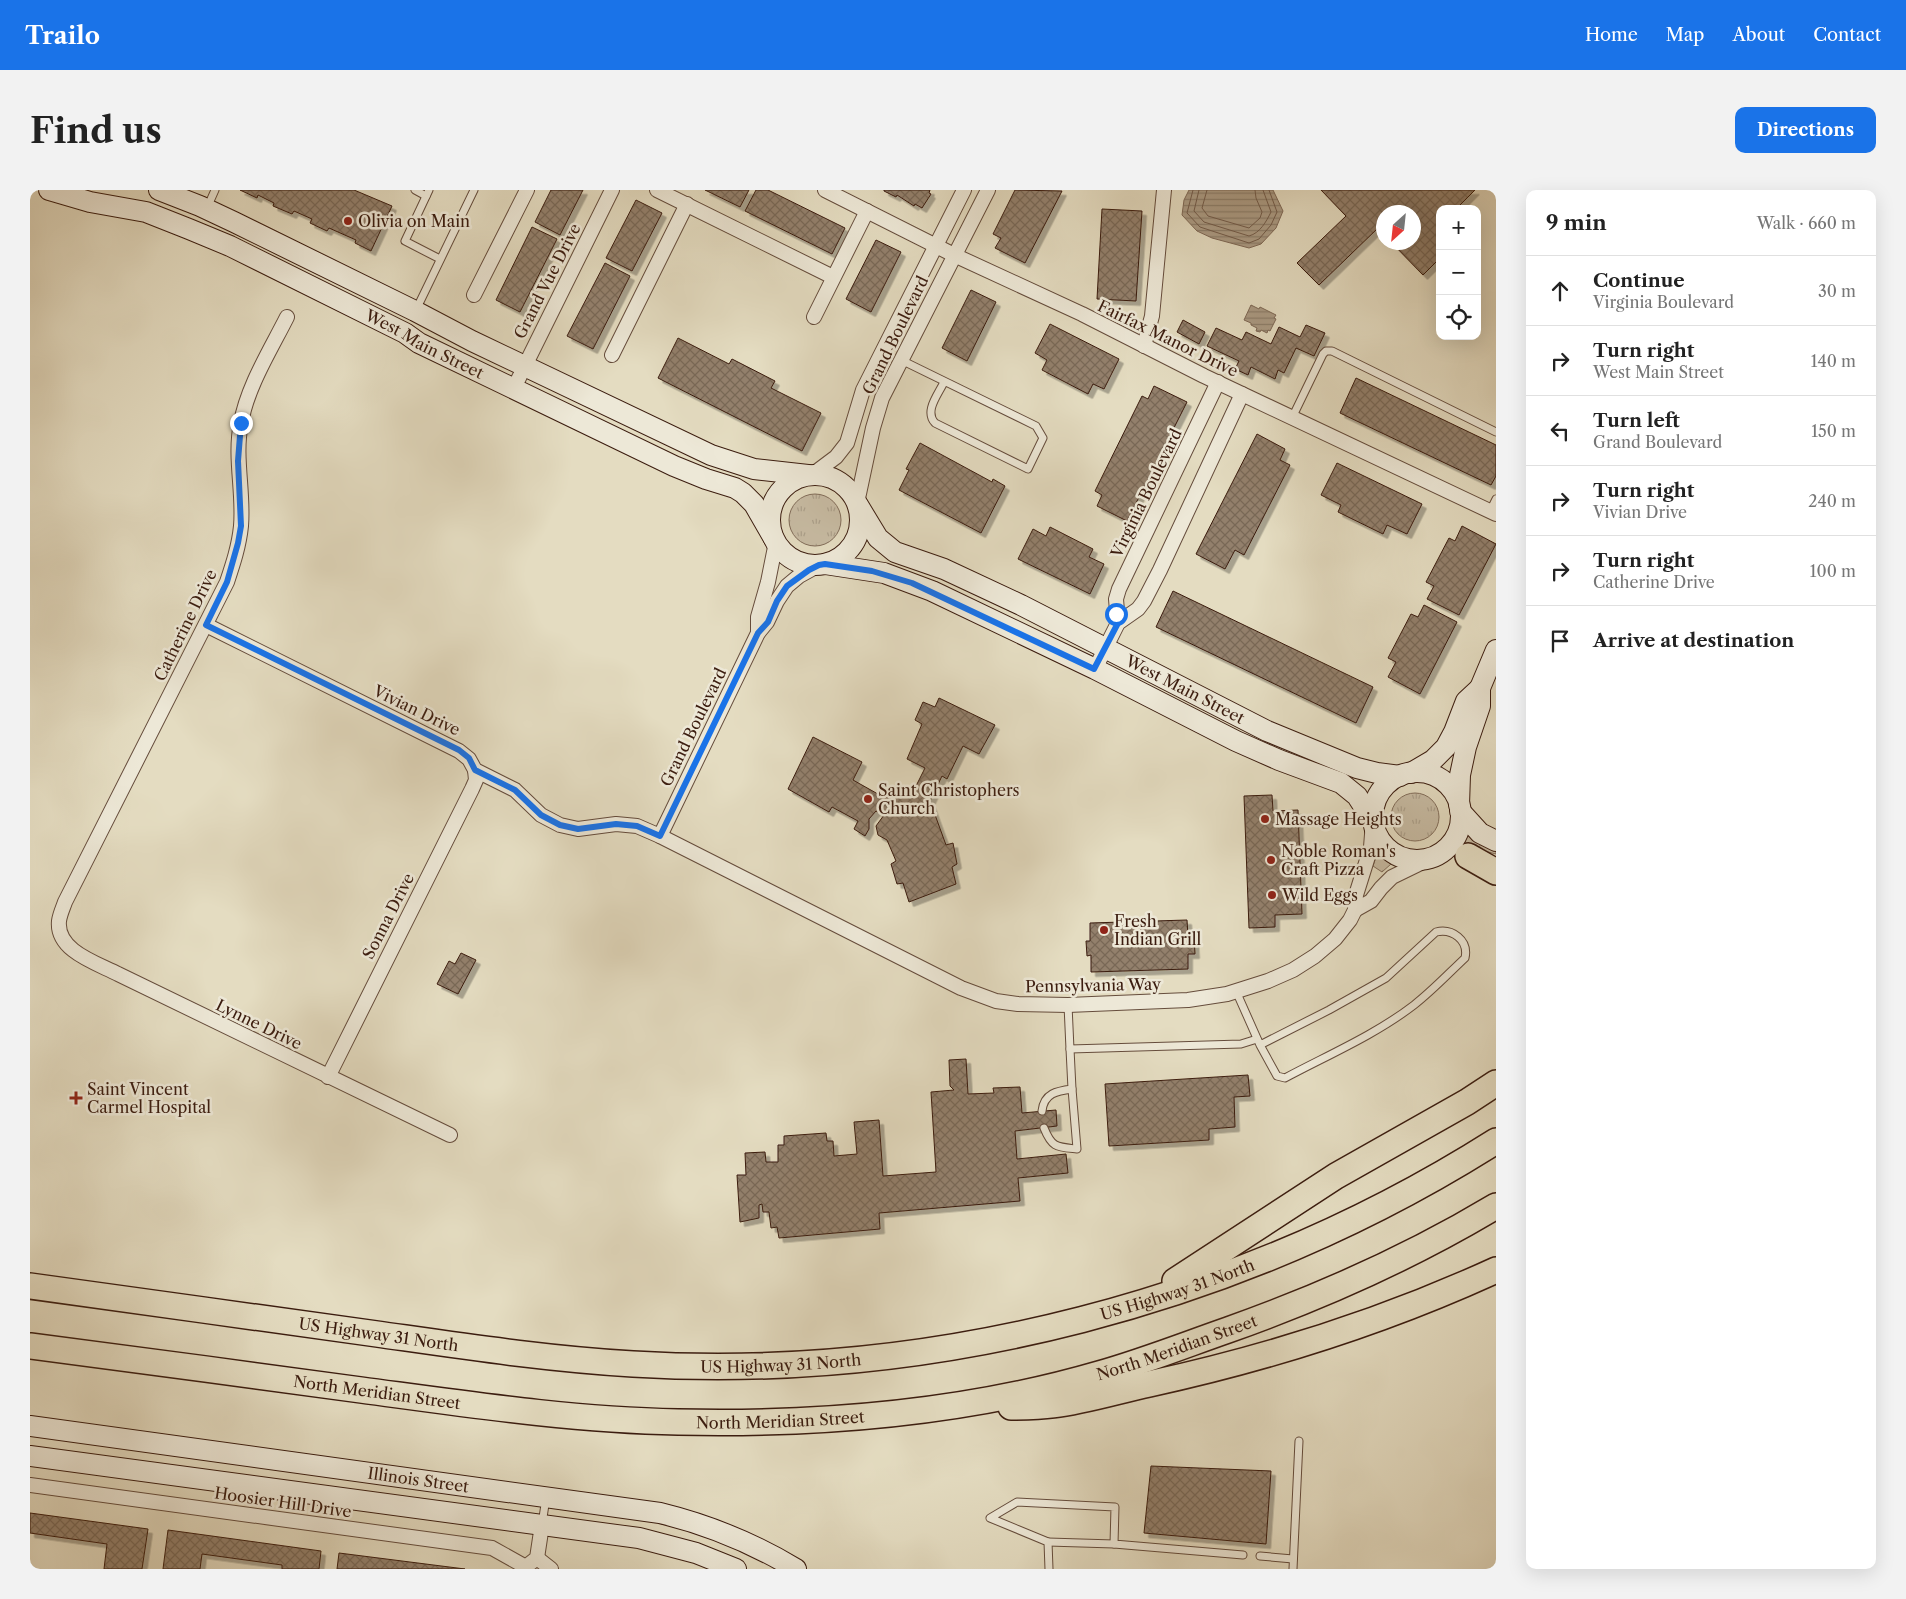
<!DOCTYPE html>
<meta charset="utf-8">
<style>
:root{--surface:#fff;--page:#f2f2f2;--text:#222;--muted:#767676;--line:#e0e0e0;--accent:#1a73e8}
body{margin:0;font-family:"Libre Caslon Text",serif;background:var(--page);color:var(--text)}
.controls{position:absolute;right:15px;top:15px;display:grid;overflow:hidden;border-radius:10px;box-shadow:0 5px 20px #0002}
.controls button{width:45px;height:45px;display:grid;place-items:center;padding:0;border:0;border-bottom:1px solid var(--line);background:var(--surface);color:var(--text);font:25px sans-serif}
.compass{position:absolute;left:1346px;top:15px;width:45px;height:45px;border-radius:50%;background:var(--surface);box-shadow:0 5px 20px #0002;rotate:207deg}
.stop{position:absolute;width:15px;height:15px;margin:-11px;border:4px solid #1a73e8;border-radius:50%;background:#fff}
.stop.end{background:#1a73e8;border-color:#fff;box-shadow:0 1px 5px #0008}
.list{margin:0;padding:0;list-style:none}
h2{display:flex;justify-content:space-between;align-items:center;height:65px;margin:0;padding:0 20px;font-size:21px}
h2 small{font-size:16px;font-weight:400;color:var(--muted)}
.list li{display:grid;grid-template-columns:32px 1fr auto;gap:15px;align-items:center;box-sizing:border-box;height:70px;padding:0 20px;border-top:1px solid var(--line)}
.list b{display:block;font-size:19px;white-space:nowrap}
.list p{margin:0;font-size:16px;white-space:nowrap;color:var(--muted)}
.list em{font-size:16px;font-style:normal;color:var(--muted)}
.icon{flex:none;width:28px;height:28px;fill:none;stroke:currentColor;stroke-width:2;stroke-linecap:round;stroke-linejoin:round}
.map{position:relative;flex:none;width:1466px;height:1379px;overflow:hidden;border-radius:10px}
header{display:flex;align-items:center;gap:30px;box-sizing:border-box;height:70px;padding:0 25px;background:var(--accent);color:#fff}
header strong{font-size:24px}
nav{display:flex;gap:28px;margin-inline-start:auto;font-size:18px}
.intro{display:flex;align-items:center;justify-content:space-between;box-sizing:border-box;height:120px;padding:0 30px}
h1{margin:0;font-size:35px}
.button{padding:12px 22px;border-radius:10px;background:var(--accent);color:#fff;font-size:18px;font-weight:700}
main{display:flex;gap:30px;padding:0 30px}
aside{flex:1;background:var(--surface);border-radius:10px;box-shadow:0 5px 20px #0002}
.map>svg:first-child{display:block}
.grass{fill:url(#grass-tufts);stroke:#816c59}
.water{fill:url(#water-rules);stroke:#7e6855}
.lines{fill:none;stroke-linecap:round;stroke-linejoin:round}
.shore{stroke:#735c4a;stroke-width:1}
.building{fill:url(#building-cross-hatch);stroke:#3b1c0f;filter:url(#shadow)}
.lane-casing{stroke:#654c3c;stroke-width:9}
.street-casing{stroke:#654c3c;stroke-width:16}
.secondary-casing{stroke:#3b1c0f;stroke-width:22}
.highway-casing{stroke:#3b1c0f;stroke-width:28}
.lane{stroke:#ede8d7;stroke-width:7}
.street{stroke:#ede8d7;stroke-width:14}
.secondary{stroke:#ede8d7;stroke-width:20}
.highway{stroke:#e4dcc1;stroke-width:25}
.route{stroke:#1a73e8;stroke-width:6}
.poi-dot{fill:#8f2418;stroke:#ede8d7;stroke-width:2}
.labels{text-anchor:middle;stroke-width:5;stroke-linejoin:round;paint-order:stroke}
.poi-label{font-size:16px;fill:#3b1c0f;stroke:#ede8d7;text-anchor:start}
.street-label{font-size:16px;fill:#3b1c0f;stroke:#ede8d7}
</style>
<header>
<strong>Trailo</strong>
<nav><a>Home</a><a>Map</a><a>About</a><a>Contact</a></nav>
</header>
<div class="intro"><h1>Find us</h1><a class="button">Directions</a></div>
<main>
<div class="map">
<svg width="1466" height="1379" viewBox="0 0 1466 1379">
<defs>
<pattern id="grass-tufts" width="24" height="20" patternUnits="userSpaceOnUse" patternTransform="scale(1.25)"><rect width="24" height="20" fill="#c7bba3"/><path d="M3 7l-1-3M5 7V3M7 7l1-3M15 17l-1-3M17 17v-4M19 17l1-3" fill="none" stroke="#aca08b"/></pattern>
<pattern id="water-rules" width="6" height="5" patternUnits="userSpaceOnUse" patternTransform="scale(1.25)"><rect width="6" height="5" fill="#ab9b84"/><path d="M0 2.5h6" fill="none" stroke="#8c7e6a"/></pattern>
<pattern id="building-cross-hatch" width="8" height="8" patternUnits="userSpaceOnUse" patternTransform="scale(1.25)"><rect width="8" height="8" fill="#93806c"/><path d="M0 0l8 8M0 8l8-8" fill="none" stroke="#796857"/></pattern>
<filter id="shadow"><feDropShadow dx="4.5" dy="4.5" stdDeviation="0" flood-color="#0004"/></filter>
</defs>
<rect width="100%" height="100%" fill="#e4dcc1"/>
<filter id="stains"><feTurbulence type="fractalNoise" baseFrequency=".004" numOctaves="4"/><feColorMatrix values="0 0 0 0 .2 0 0 0 0 .09 0 0 0 0 .02 0 0 0 .5 -.17"/></filter>
<radialGradient id="worn" r=".72"><stop offset=".6" stop-color="#630" stop-opacity="0"/><stop offset="1" stop-color="#630" stop-opacity=".3"/></radialGradient>
<g class="grass">
<circle cx="785" cy="330" r="26"/>
<circle cx="1385" cy="627" r="24"/>
<polygon points="1436,644 1451,655 1466,661 1466,664 1431,655"/>
<polygon points="1347,664 1361,674 1352,682 1343,676"/>
</g>
<g class="water">
<polygon points="1159,0 1243,0 1253,21 1246,38 1231,54 1219,58 1182,48 1167,41 1152,25 1154,10"/>
<polygon points="1221,115 1229,119 1230,117 1246,125 1244,128 1246,129 1240,141 1238,140 1237,143 1231,140 1230,142 1226,141 1227,138 1221,135 1221,133 1214,130"/>
</g>
<g class="lines">
<g class="shore">
<polyline points="1163,0 1157,23 1170,37 1219,53 1229,49 1241,35 1247,22 1239,0"/>
<path d="M 1169,0 L 1164,21 L 1174,32 L 1219,46 C 1230,43 1236,32 1241,22 L 1233,0"/>
<polyline points="1177,0 1172,18 1178,26 1219,38 1230,28 1232,22 1226,8 1225,0"/>
</g>
</g>
<g class="building">
<polygon points="210,0 324,0 362,16 341,61 325,53 326,50 299,38 297,41 280,33 282,29 264,21 262,24 243,16 244,13 228,5 227,8"/>
<polygon points="521,0 553,0 530,45 505,32"/>
<polygon points="675,0 719,0 710,17"/>
<polygon points="726,0 738,0 815,38 802,64 715,21"/>
<polygon points="854,0 900,0 899,3 901,4 892,18 885,14 884,16 867,5 866,7 854,1"/>
<polygon points="985,0 1032,1 995,73 965,58 971,48 963,44"/>
<polygon points="1291,0 1445,0 1426,19 1410,19 1410,68 1393,85 1361,52 1384,52 1384,22 1354,22 1354,44 1348,38 1289,95 1267,73 1316,26"/>
<polygon points="606,10 632,23 602,81 576,68"/>
<polygon points="1072,19 1112,21 1106,111 1067,109"/>
<polygon points="502,37 527,49 490,122 466,110"/>
<polygon points="846,50 871,62 841,122 816,109"/>
<polygon points="575,73 600,86 563,159 537,146"/>
<polygon points="941,100 966,112 937,171 912,158"/>
<polygon points="1153,130 1175,142 1169,154 1147,142"/>
<polygon points="1020,134 1089,169 1074,199 1063,194 1058,204 1012,180 1017,170 1005,163"/>
<polygon points="1276,135 1295,143 1284,166 1266,158 1254,183 1248,180 1245,189 1221,177 1218,185 1205,179 1209,171 1177,156 1186,138 1212,150 1216,142 1241,154 1249,137 1270,147"/>
<polygon points="648,148 699,174 702,169 745,191 741,198 791,223 772,261 628,188"/>
<polygon points="1326,188 1466,255 1466,286 1461,295 1310,223"/>
<polygon points="1124,196 1157,212 1097,331 1067,316 1072,305 1065,301 1112,206 1118,209"/>
<polygon points="1227,244 1255,259 1250,270 1260,275 1214,365 1205,360 1195,379 1166,364"/>
<polygon points="890,253 962,292 963,289 975,296 951,343 869,300 879,280 876,279"/>
<polygon points="1307,273 1392,314 1377,344 1357,335 1353,344 1308,322 1311,315 1291,305"/>
<polygon points="1432,336 1466,354 1429,425 1397,409 1404,396 1396,392 1419,348 1425,351"/>
<polygon points="1020,337 1063,359 1059,367 1074,374 1060,404 988,369 1003,339 1016,346"/>
<polygon points="1143,401 1343,497 1326,533 1126,437"/>
<polygon points="1394,415 1427,432 1390,504 1358,487 1366,472 1358,468 1381,424 1388,427"/>
<polygon points="909,508 965,535 949,564 933,556 917,589 912,586 900,611 916,655 923,653 927,674 922,677 926,694 879,712 873,693 867,694 861,674 866,671 857,650 848,645 846,636 854,625 846,621 839,629 839,639 835,646 824,639 828,631 802,617 799,622 758,599 783,547 832,572 823,590 855,608 883,602 895,578 877,569 892,534 885,530 893,512 905,517"/>
<polygon points="1242,605 1243,621 1268,620 1272,724 1245,725 1245,737 1219,738 1214,606"/>
<polygon points="1157,730 1158,746 1164,746 1165,764 1158,764 1158,779 1061,782 1061,765 1057,766 1056,751 1060,751 1060,733"/>
<polygon points="431,763 446,770 428,804 407,794 419,771 425,774"/>
<polygon points="936,869 938,904 964,903 963,898 990,897 992,923 1026,920 1027,936 985,941 987,969 1036,964 1038,983 988,988 990,1011 849,1023 850,1039 749,1048 747,1037 741,1038 739,1022 733,1022 732,1014 729,1015 729,1028 710,1032 707,985 716,985 715,963 735,962 736,972 748,972 748,955 754,955 754,946 796,943 797,951 803,951 804,966 827,964 824,932 849,930 853,986 906,982 901,902 924,900 920,896 919,870"/>
<polygon points="1218,885 1220,906 1204,907 1205,937 1179,939 1179,950 1079,956 1075,894"/>
<polygon points="1121,1276 1241,1281 1236,1354 1114,1343"/>
<polygon points="0,1323 118,1339 112,1379 74,1379 77,1354 0,1343"/>
<polygon points="138,1340 291,1361 289,1379 252,1379 252,1375 172,1364 170,1379 133,1379"/>
<polygon points="309,1363 435,1379 307,1379"/>
</g>
<g class="lines">
<g class="lane-casing">
<g id="lane">
<polyline points="385,0 396,6"/>
<polyline points="399,0 375,51 410,69"/>
<polyline points="177,18 185,0"/>
<polyline points="386,120 444,0"/>
<path d="M 871,170 L 1006,236 L 1013,248 L 998,279 L 905,233 C 894,221 908,205 914,192"/>
<polyline points="1262,228 1293,164 1296,161 1302,161 1466,242"/>
<polyline points="1460,321 1466,309"/>
<path d="M 1206,801 L 1230,855 L 1247,886 L 1255,888 C 1298,865 1345,845 1384,815 C 1402,801 1418,784 1435,768 C 1439,750 1422,738 1406,742 L 1356,788 L 1299,820 L 1230,855"/>
<polyline points="1038,815 1040,859 1211,854 1227,849"/>
<path d="M 1012,921 C 1014,903 1027,901 1042,899 L 1040,859"/>
<path d="M 1014,938 C 1022,958 1027,957 1047,959 L 1042,899"/>
<polyline points="512,1334 516,1308"/>
<polyline points="1018,1352 1084,1354"/>
<polyline points="1230,1366 1263,1369"/>
<polyline points="1019,1379 1018,1352 960,1328 987,1312 1085,1317 1084,1354 1213,1365"/>
<polyline points="1263,1379 1269,1251"/>
</g>
</g>
<g class="street-casing">
<g id="street">
<polyline points="627,0 803,87"/>
<polyline points="795,0 924,65 1052,124 1174,186 1466,324"/>
<polyline points="444,105 497,0"/>
<path d="M 257,127 C 241,159 217,197 211,233 C 204,267 214,302 211,336 C 209,356 203,374 197,392 L 35,712 C 33,718 30,724 29,731 C 26,761 67,773 88,784 L 420,945"/>
<polyline points="784,127 837,21"/>
<polyline points="1114,156 1122,126 1134,0"/>
<polyline points="582,165 657,14"/>
<polyline points="484,198 582,0"/>
<polyline points="782,285 806,267 817,253 833,200 934,0"/>
<polyline points="827,313 843,238 852,208 958,0"/>
<polyline points="1088,433 1086,409 1089,399 1188,192"/>
<polyline points="176,435 429,561 439,569 445,580 485,600 511,625 530,635 548,639 586,634 607,636 630,646 931,798 966,811 988,814 1038,815 1158,810 1197,804 1238,791 1263,780 1285,766 1305,749 1320,730 1325,720 1326,705 1341,657 1343,632"/>
<polyline points="728,443 728,427 738,392 746,352"/>
<polyline points="1065,479 1088,433 1108,419 1114,411 1130,380 1212,204"/>
<polyline points="630,646 728,443 737,432 747,411 757,396 769,386 789,375"/>
<polyline points="1325,720 1341,711 1351,698 1362,687 1399,669"/>
<polyline points="298,887 442,599 446,590 445,580"/>
<polyline points="0,1295 462,1358 496,1377"/>
<polyline points="507,1368 521,1379"/>
<polyline points="493,1379 507,1368 512,1335"/>
</g>
</g>
<g class="secondary-casing">
<g id="secondary">
<path id="s1" d="M 19,0 L 60,12 L 116,22 L 159,39 L 200,56 L 375,143 L 389,153 L 644,276 L 676,289 L 705,298 L 713,303 L 724,314 L 743,347"/>
<polyline points="129,0 170,16 204,32 385,121 442,151 681,265 724,279 778,285"/>
<circle cx="785" cy="330" r="45"/>
<path id="s2" d="M 828,315 L 848,348 L 865,362 L 914,379 L 991,415 L 1237,541 L 1327,578 L 1347,583 L 1370,586"/>
<polyline points="795,374 854,383 902,401 1065,479 1206,551 1249,570 1311,593 1327,606 1343,631"/>
<circle cx="1387" cy="626" r="44"/>
<polyline points="1381,583 1403,570 1416,557 1424,542 1436,511 1450,498"/>
<polyline points="1429,615 1430,585 1436,557 1450,516 1450,498 1466,460"/>
<polyline points="1430,621 1450,643 1466,651"/>
<path id="s3" d="M 0,1236 L 630,1323 C 679,1335 723,1353 766,1379"/>
<polyline points="0,1266 609,1348 666,1363 706,1379"/>
</g>
</g>
<g class="highway-casing">
<g id="highway">
<polyline points="1438,666 1466,682"/>
<polyline points="1145,1091 1306,986 1437,912 1466,893"/>
<path id="s4" d="M 0,1096 C 116,1112 231,1128 347,1144 C 432,1156 517,1169 603,1174 C 903,1192 1212,1112 1466,951"/>
<path id="s5" d="M 0,1156 C 110,1170 221,1185 331,1200 C 436,1214 542,1230 648,1232 C 787,1235 935,1223 1069,1184 C 1112,1172 1155,1155 1198,1140 C 1291,1107 1381,1067 1466,1016"/>
<path d="M 981,1217 C 995,1217 1009,1217 1023,1215 C 1055,1211 1087,1201 1119,1194 C 1238,1168 1355,1131 1466,1080"/>
</g>
</g>
<use href="#lane" class="lane"/>
<use href="#street" class="street"/>
<use href="#secondary" class="secondary"/>
<use href="#highway" class="highway"/>
</g>
<g class="lines">
<polyline class="route" points="211,233 208,271 211,336 208,353 197,392 176,435 429,560 439,568 445,580 485,600 511,625 530,635 548,639 586,634 607,636 630,646 728,443 738,432 747,411 757,396 779,380 789,375 795,374 842,381 882,393 1064,479 1088,433 1086,424"/>
</g>
<g class="poi-dot">
<circle cx="318" cy="31" r="5"/>
<circle cx="838" cy="609" r="5"/>
<circle cx="1235" cy="629" r="5"/>
<circle cx="1241" cy="670" r="5"/>
<circle cx="1242" cy="705" r="5"/>
<circle cx="1074" cy="740" r="5"/>
<path d="M43.5 900.5h5v5h5v5h-5v5h-5v-5h-5v-5h5z"/>
</g>
<g class="labels">
<g class="poi-label">
<text x="328" y="37">Olivia on Main</text>
<text x="848" y="606">Saint Christophers<tspan x="848" dy="18">Church</tspan></text>
<text x="1245" y="635">Massage Heights</text>
<text x="1251" y="667">Noble Roman's<tspan x="1251" dy="18">Craft Pizza</tspan></text>
<text x="1252" y="711">Wild Eggs</text>
<text x="1084" y="737">Fresh<tspan x="1084" dy="18">Indian Grill</tspan></text>
<text x="57" y="905">Saint Vincent<tspan x="57" dy="18">Carmel Hospital</tspan></text>
</g>
<g class="street-label">
<text transform="translate(517 91) rotate(-63)" y="6">Grand Vue Drive</text>
<text transform="translate(865 145) rotate(-64)" y="6">Grand Boulevard</text>
<text transform="translate(1138 148) rotate(26)" y="6">Fairfax Manor Drive</text>
<text dy="6" stroke="none"><textPath href="#s1" startOffset="408">West Main Street</textPath></text>
<text transform="translate(1116 303) rotate(-64)" y="6">Virginia Boulevard</text>
<text transform="translate(155 435) rotate(-64)" y="6">Catherine Drive</text>
<text dy="6" stroke="none"><textPath href="#s2" startOffset="382">West Main Street</textPath></text>
<text transform="translate(387 520) rotate(26)" y="6">Vivian Drive</text>
<text transform="translate(663 537) rotate(-64)" y="6">Grand Boulevard</text>
<text transform="translate(358 726) rotate(-63)" y="6">Sonna Drive</text>
<text transform="translate(1063 795) rotate(-1)" y="6">Pennsylvania Way</text>
<text transform="translate(229 834) rotate(26)" y="6">Lynne Drive</text>
<text dy="6" stroke="none"><textPath href="#s4" startOffset="1161">US Highway 31 North</textPath></text>
<text dy="6" stroke="none"><textPath href="#s4" startOffset="352">US Highway 31 North</textPath></text>
<text dy="6" stroke="none"><textPath href="#s5" startOffset="1160">North Meridian Street</textPath></text>
<text dy="6" stroke="none"><textPath href="#s4" startOffset="756">US Highway 31 North</textPath></text>
<text dy="6" stroke="none"><textPath href="#s5" startOffset="350">North Meridian Street</textPath></text>
<text dy="6" stroke="none"><textPath href="#s5" startOffset="755">North Meridian Street</textPath></text>
<text dy="6" stroke="none"><textPath href="#s3" startOffset="392">Illinois Street</textPath></text>
<text transform="translate(253 1312) rotate(8)" y="6">Hoosier Hill Drive</text>
</g>
</g>
<rect width="100%" height="100%" filter="url(#stains)"/>
<rect width="100%" height="100%" fill="url(#worn)"/>
</svg>
<div class="controls">
<button>+</button>
<button>−</button>
<button><svg class="icon" aria-label="locate" viewBox="0 0 24 24"><circle cx="12" cy="12" r="6"/><path d="M12 2v4M12 18v4M2 12h4M18 12h4"/></svg></button>
</div>
<svg class="compass" viewBox="-18 -18 36 36"><path d="M0-13l5 13h-10z" fill="#e53935"/><path d="M0 13l5-13h-10z" fill="#767676"/></svg>
<div class="stop" style="left:1086px;top:424px"></div>
<div class="stop end" style="left:211px;top:233px"></div>
</div>
<aside>
<h2>9 min<small>Walk · 660 m</small></h2>
<ul class="list">
<li><svg class="icon" aria-label="ahead" viewBox="0 0 24 24"><path d="M12 20V5M6 11l6-6 6 6"/></svg><div><b>Continue</b><p>Virginia Boulevard</p></div><em>30 m</em></li>
<li><svg class="icon" aria-label="right" viewBox="0 0 24 24"><path d="M7 20v-9h11M14 6l5 5-5 5"/></svg><div><b>Turn right</b><p>West Main Street</p></div><em>140 m</em></li>
<li><svg class="icon" aria-label="left" viewBox="0 0 24 24"><path d="M17 20v-9H6M10 6l-5 5 5 5"/></svg><div><b>Turn left</b><p>Grand Boulevard</p></div><em>150 m</em></li>
<li><svg class="icon" aria-label="right" viewBox="0 0 24 24"><path d="M7 20v-9h11M14 6l5 5-5 5"/></svg><div><b>Turn right</b><p>Vivian Drive</p></div><em>240 m</em></li>
<li><svg class="icon" aria-label="right" viewBox="0 0 24 24"><path d="M7 20v-9h11M14 6l5 5-5 5"/></svg><div><b>Turn right</b><p>Catherine Drive</p></div><em>100 m</em></li>
<li><svg class="icon" aria-label="arrive" viewBox="0 0 24 24"><path d="M6 21V4h12l-3 4 3 4H6"/></svg><div><b>Arrive at destination</b></div></li>
</ul>
</aside>
</main>
